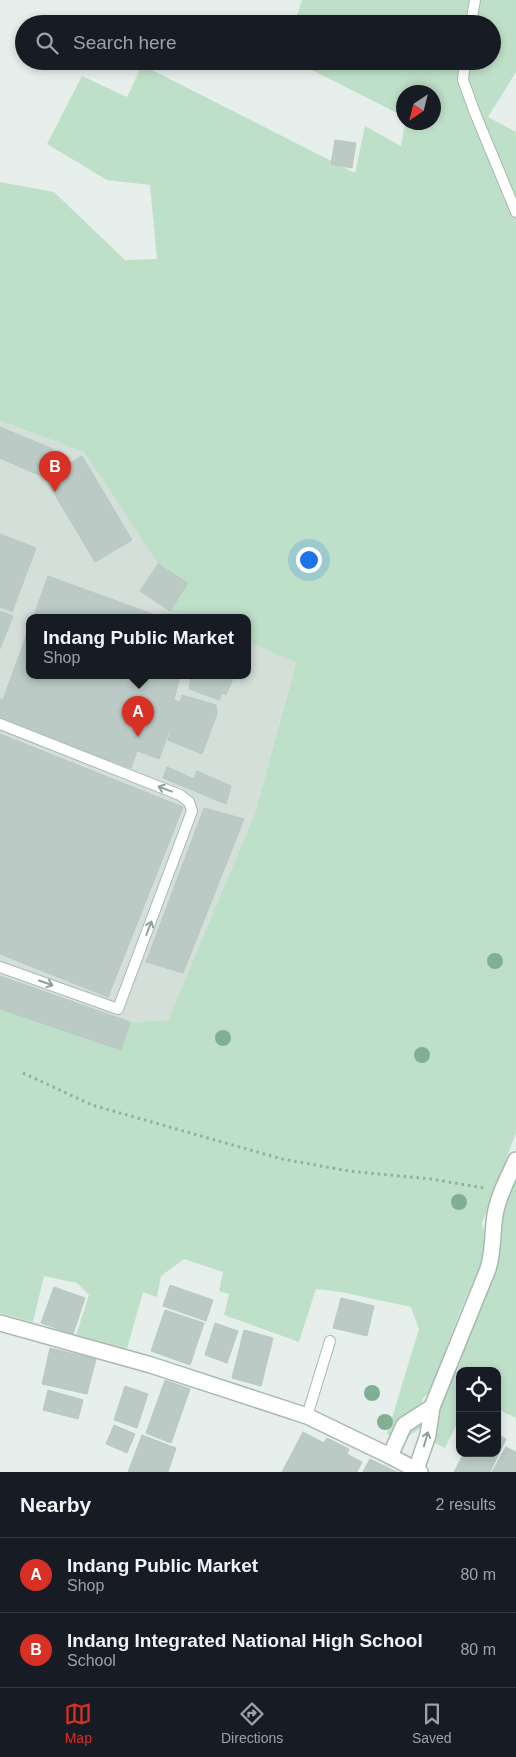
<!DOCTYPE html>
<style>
:root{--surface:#171b24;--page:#242831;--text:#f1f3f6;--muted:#9ea1a6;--line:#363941;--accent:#d93025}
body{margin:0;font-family:Helvetica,sans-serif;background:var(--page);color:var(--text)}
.controls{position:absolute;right:15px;bottom:15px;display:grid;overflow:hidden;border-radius:10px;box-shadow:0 2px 8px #0003}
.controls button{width:45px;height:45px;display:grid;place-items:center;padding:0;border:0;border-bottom:1px solid var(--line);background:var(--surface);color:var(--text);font:25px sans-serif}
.compass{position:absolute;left:396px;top:85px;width:45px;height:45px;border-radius:50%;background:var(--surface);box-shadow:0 2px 8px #0003;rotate:215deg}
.you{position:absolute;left:308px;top:559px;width:18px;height:18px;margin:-12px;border:4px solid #fff;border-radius:50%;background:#1a73e8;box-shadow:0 0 0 8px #1a73e833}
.badge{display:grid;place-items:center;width:32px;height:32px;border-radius:50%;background:var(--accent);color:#fff;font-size:16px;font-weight:700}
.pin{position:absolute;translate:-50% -41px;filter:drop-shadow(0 1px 2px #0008)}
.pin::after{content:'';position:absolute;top:26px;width:18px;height:15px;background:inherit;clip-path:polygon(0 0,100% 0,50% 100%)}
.popup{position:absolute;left:26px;top:614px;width:225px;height:65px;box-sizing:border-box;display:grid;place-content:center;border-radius:10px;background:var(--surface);filter:drop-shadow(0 1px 4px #0005);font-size:16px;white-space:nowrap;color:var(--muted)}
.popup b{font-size:19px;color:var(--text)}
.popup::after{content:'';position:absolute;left:50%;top:100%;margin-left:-10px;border:10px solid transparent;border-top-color:var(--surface)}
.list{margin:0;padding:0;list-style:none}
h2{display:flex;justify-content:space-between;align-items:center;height:65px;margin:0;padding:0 20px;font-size:21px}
h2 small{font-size:16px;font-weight:400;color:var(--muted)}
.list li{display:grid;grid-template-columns:32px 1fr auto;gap:15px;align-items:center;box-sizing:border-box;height:75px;padding:0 20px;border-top:1px solid var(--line)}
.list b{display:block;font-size:19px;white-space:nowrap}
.list p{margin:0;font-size:16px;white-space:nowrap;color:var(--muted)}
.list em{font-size:16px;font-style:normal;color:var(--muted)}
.icon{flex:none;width:28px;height:28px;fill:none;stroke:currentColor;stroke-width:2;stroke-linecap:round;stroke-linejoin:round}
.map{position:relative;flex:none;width:516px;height:1472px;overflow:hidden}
.search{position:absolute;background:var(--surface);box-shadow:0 2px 8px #0003;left:15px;right:15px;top:15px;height:55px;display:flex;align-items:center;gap:12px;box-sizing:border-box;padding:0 18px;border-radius:28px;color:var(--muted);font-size:19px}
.sheet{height:215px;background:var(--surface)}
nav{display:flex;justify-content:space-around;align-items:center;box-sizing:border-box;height:70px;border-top:1px solid var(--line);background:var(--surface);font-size:14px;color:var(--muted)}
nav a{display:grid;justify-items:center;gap:2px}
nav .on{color:var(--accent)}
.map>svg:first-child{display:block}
.built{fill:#d4dfda}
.green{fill:#bfe0c8}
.building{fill:#bbcac4;stroke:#b8c9c2}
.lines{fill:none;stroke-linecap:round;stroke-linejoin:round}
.lane-casing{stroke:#a8b8b2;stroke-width:12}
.street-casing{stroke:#a8b8b2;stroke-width:18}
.path{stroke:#86b3a5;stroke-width:3;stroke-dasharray:2.5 4;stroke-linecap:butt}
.lane{stroke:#fff;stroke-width:10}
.street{stroke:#fff;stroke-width:15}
.tree{fill:#80af93}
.oneway{stroke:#92a09c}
</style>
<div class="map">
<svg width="516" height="1472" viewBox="0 0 516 1472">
<rect width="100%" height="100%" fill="#e6efeb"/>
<polygon class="built" points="0,421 84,452 158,564 188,583 170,611 188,618 29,618 29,676 247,676 247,642 296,661 255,813 168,1020 130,1022 121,1050 0,1009"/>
<g class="green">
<polygon points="302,0 516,0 516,72 488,117 516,132 516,1133 482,1223 486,1238 482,1261 463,1305 447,1345 444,1364 434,1388 423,1398 419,1411 421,1428 401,1441 387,1434 419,1329 411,1307 341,1292 316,1289 299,1342 224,1315 229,1294 219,1291 223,1272 184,1259 161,1276 157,1297 143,1292 127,1349 76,1335 89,1295 77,1283 44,1276 33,1322 0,1313 0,1009 121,1050 130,1022 168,1020 255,813 296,662 247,642 247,618 188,618 170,611 188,583 158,564 84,452 0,421 0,182 54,192 125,260 157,259 150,185 107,180 47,144 82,76 127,97 142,65 355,173 365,126 401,146 405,123 434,122 434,92 404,92 403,116 294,61 492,61 492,24 294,24"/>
<polygon points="516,1177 516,1418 497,1409 497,1371 460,1371 460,1417 445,1448 435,1443 439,1418 439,1408 460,1364 467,1336 480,1310 501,1245 502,1229 500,1218 505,1200"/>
</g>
<g class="building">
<polygon points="335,140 356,143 352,168 331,164"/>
<polygon points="0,427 53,449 41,476 0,458"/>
<polygon points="82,456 132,540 95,562 45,478"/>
<polygon points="0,534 36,548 12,612 0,607"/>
<polygon points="158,564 188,583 170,611 140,591"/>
<polygon points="48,576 152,614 162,618 33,618"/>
<polygon points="0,611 13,616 0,649"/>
<polygon points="29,628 29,676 180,676 174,700 180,702 159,759 3,700"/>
<polygon points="191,676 234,676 226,695 222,693 219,700 189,689"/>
<polygon points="182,695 216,705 217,714 202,754 168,740"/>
<polygon points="0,699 137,751 131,768 0,720"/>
<polygon points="0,734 183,807 108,997 0,954"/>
<polygon points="167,767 194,779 197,771 231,786 226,804 163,778"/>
<polygon points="204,808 244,819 183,973 146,962"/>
<polygon points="0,976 130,1022 121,1050 0,1009"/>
<polygon points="170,1285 213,1300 206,1321 163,1306"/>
<polygon points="54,1287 85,1298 73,1334 41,1323"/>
<polygon points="341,1298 374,1306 367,1336 333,1328"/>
<polygon points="165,1310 204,1323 190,1365 151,1351"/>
<polygon points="215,1323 238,1331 227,1363 205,1355"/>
<polygon points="244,1330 273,1338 261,1386 232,1378"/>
<polygon points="50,1348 96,1359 87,1394 42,1384"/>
<polygon points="165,1380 190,1389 171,1443 146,1433"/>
<polygon points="125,1386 148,1394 137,1428 114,1420"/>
<polygon points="48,1390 83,1400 78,1419 43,1410"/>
<polygon points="114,1425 135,1434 127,1453 106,1444"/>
<polygon points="303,1432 324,1443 327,1438 349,1449 347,1454 362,1462 357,1472 282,1472"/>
<polygon points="497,1434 506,1439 490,1472 454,1472 464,1453 497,1453"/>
<polygon points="142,1435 176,1448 168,1472 128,1472"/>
<polygon points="506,1447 516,1452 516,1472 492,1472"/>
<polygon points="370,1459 397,1472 363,1472"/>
</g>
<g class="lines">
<g class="lane-casing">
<g id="lane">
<polyline points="471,24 475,0"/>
<polyline points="465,61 463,80 475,113 516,212"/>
<polyline points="0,724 180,795 189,802 192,811 118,1009 0,967"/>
<polyline points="307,1416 330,1341"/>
</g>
</g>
<g class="street-casing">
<g id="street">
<polyline points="0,1323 151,1365 307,1416 390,1456 420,1472"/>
<polyline points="390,1456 404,1425 432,1407"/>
<path d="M 416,1470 L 428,1435 L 432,1407 L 488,1269 C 494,1249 492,1234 495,1215 C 498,1196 508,1178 516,1160"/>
</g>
</g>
<polyline class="path" points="23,1073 92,1105 282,1159 349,1171 431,1179 484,1188"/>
<use href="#lane" class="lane"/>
<use href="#street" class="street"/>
</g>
<g class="tree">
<circle cx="495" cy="961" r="8"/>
<circle cx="223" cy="1038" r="8"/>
<circle cx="422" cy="1055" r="8"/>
<circle cx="459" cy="1202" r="8"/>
<circle cx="372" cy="1393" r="8"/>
<circle cx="385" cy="1422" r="8"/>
</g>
<defs><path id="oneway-shaft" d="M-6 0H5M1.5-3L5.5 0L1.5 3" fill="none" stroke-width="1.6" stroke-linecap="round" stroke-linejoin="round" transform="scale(1.25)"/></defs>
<g class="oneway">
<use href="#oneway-shaft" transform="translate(165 789) rotate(-159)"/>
<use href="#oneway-shaft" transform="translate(149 928) rotate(-69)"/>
<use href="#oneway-shaft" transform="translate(46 983) rotate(19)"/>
<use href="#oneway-shaft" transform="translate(426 1439) rotate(-74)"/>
</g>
</svg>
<div class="controls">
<button><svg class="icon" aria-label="locate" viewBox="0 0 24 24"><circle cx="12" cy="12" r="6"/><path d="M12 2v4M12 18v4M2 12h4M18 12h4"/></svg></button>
<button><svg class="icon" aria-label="layers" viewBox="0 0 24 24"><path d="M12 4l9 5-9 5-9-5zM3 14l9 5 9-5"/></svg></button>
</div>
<svg class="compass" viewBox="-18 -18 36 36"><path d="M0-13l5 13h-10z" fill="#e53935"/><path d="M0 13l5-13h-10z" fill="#9ea1a6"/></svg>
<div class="you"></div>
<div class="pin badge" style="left:138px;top:737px">A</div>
<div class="popup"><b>Indang Public Market</b>Shop</div>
<div class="pin badge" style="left:55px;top:492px">B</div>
<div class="search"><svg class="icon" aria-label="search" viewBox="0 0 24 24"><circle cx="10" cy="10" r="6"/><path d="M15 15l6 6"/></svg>Search here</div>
</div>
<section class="sheet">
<h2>Nearby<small>2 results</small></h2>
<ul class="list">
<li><span class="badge">A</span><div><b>Indang Public Market</b><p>Shop</p></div><em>80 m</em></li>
<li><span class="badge">B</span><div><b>Indang Integrated National High School</b><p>School</p></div><em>80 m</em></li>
</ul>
</section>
<nav>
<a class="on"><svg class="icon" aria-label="map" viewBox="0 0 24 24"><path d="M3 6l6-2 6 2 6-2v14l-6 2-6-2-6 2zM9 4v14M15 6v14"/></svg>Map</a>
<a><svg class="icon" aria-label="directions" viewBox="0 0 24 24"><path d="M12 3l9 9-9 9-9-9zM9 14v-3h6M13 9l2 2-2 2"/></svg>Directions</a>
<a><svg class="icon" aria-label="saved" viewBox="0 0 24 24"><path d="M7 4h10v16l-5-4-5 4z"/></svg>Saved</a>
</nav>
